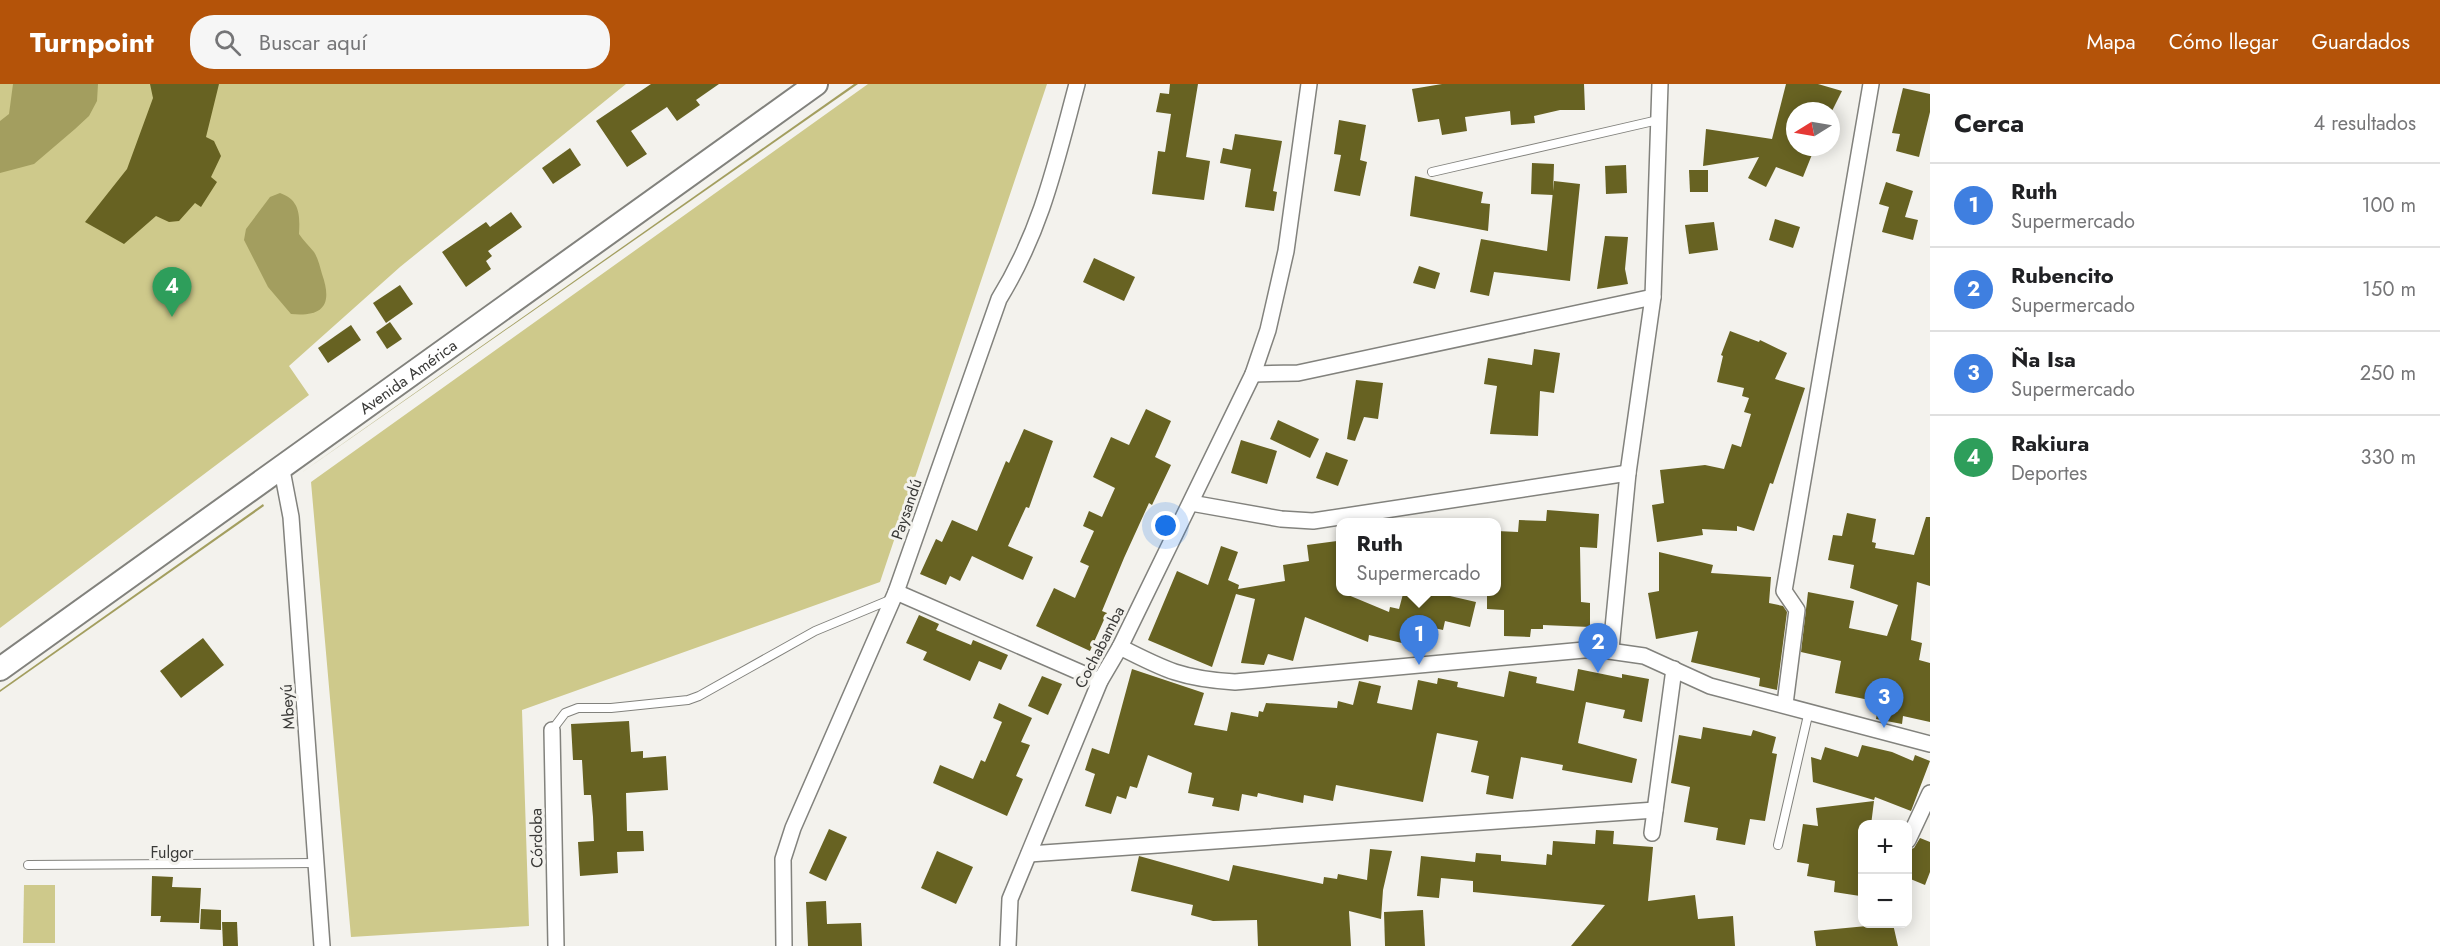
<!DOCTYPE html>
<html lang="es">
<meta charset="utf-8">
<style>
:root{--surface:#fff;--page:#f6f6f6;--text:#202124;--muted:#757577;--line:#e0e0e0;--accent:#b45309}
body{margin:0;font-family:Jost,sans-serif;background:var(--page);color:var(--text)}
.controls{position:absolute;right:18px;bottom:18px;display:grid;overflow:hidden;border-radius:12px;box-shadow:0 3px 15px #0003}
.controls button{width:54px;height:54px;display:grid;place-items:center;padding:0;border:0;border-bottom:2px solid var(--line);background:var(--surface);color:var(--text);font:30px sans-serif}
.compass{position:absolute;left:1786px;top:18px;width:54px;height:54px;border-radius:50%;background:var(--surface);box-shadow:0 3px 15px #0003;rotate:259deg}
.you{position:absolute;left:1166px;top:442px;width:21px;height:21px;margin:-15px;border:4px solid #fff;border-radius:50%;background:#1a73e8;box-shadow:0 0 0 9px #1a73e833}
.badge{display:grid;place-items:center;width:39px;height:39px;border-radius:50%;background:var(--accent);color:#fff;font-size:20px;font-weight:700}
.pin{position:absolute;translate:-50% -50px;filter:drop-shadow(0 2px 3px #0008)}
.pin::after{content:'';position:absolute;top:32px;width:21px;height:18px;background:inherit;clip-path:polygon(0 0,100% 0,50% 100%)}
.popup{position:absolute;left:1336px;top:434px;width:165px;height:78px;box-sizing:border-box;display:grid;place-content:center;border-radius:12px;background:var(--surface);filter:drop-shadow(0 2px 4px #0005);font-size:20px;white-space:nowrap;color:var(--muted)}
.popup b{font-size:22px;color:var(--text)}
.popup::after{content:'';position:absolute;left:50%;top:100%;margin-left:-12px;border:12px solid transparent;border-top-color:var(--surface)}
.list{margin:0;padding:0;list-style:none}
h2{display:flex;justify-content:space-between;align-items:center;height:78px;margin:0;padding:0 24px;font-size:26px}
h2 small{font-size:20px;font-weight:400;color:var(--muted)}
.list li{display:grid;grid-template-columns:39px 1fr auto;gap:18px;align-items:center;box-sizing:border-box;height:84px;padding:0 24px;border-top:2px solid var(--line)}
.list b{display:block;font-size:22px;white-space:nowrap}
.list p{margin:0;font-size:20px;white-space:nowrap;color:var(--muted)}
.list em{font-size:20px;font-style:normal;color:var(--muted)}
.icon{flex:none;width:33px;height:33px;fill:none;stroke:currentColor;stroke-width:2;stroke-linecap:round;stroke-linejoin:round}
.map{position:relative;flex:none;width:1930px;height:862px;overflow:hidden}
header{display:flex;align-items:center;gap:36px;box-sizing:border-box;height:84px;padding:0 30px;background:var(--accent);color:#fff}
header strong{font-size:28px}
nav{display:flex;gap:33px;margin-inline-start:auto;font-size:21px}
.search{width:420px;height:54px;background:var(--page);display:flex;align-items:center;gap:15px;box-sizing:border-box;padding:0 21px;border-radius:24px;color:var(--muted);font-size:22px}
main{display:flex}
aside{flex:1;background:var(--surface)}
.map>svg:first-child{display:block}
.green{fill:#cec98b}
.water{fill:#a39e5f}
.building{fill:#676222}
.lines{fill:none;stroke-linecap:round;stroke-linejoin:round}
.service-casing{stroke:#82827d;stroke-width:10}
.minor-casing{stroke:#82827d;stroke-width:18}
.secondary-casing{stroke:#82827d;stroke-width:26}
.service{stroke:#fff;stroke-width:8}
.minor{stroke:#fff;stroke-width:15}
.secondary{stroke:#fff;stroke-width:22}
.labels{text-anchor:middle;stroke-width:6;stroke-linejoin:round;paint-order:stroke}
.street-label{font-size:16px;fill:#393937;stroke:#f3f2ed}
</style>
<header>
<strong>Turnpoint</strong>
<div class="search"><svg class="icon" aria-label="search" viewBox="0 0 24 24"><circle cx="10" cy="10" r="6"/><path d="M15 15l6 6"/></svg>Buscar aquí</div>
<nav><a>Mapa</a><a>Cómo llegar</a><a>Guardados</a></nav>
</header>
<main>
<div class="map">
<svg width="1930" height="862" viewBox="0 0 1930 862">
<rect width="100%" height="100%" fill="#f3f2ed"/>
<g class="green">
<polygon points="0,0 626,0 400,183 289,282 309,311 0,544"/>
<polygon points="868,0 1047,0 880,498 522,626 529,842 351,853 311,398"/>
<polygon points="24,801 55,801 55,859 23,859"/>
</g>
<g class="water">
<polygon points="13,0 98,0 97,17 89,32 75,45 34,80 0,89 0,37 9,30"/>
<polygon points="854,0 858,0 301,389"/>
<path d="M 280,109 C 300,116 300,131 299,150 C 303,156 309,162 314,168 C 318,174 320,183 322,190 C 333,221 323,233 291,230 L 268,203 L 244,156 L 246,145 L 270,113 Z"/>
<polygon points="263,420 264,422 0,608 0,606"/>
</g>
<g class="building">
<polygon points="150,0 219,0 206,53 214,57 221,72 211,93 217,98 201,123 195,119 179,137 169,138 156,132 124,160 85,138 127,85 153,14"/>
<polygon points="651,0 719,0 696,16 700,21 677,37 667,23 631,47 647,70 627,83 596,37"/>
<polygon points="1170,0 1198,0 1186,73 1210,77 1204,116 1152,110 1158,67 1165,68 1171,30 1156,28 1160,9 1169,10"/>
<polygon points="1442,0 1584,0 1585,26 1560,26 1534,32 1535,39 1511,41 1510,27 1465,33 1467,47 1442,51 1439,35 1418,38 1412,5"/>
<polygon points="1786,0 1818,0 1842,7 1832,27 1795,27 1795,63 1815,63 1803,93 1776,83 1766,103 1748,94 1759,73 1703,82 1706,45 1772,55"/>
<polygon points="1903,4 1930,10 1930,28 1919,73 1896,67 1900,50 1892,49"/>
<polygon points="1339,36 1366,41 1360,76 1367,78 1360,112 1334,107 1341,71 1334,70"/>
<polygon points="1235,50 1282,57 1273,107 1277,108 1274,127 1245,123 1251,85 1220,79 1223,64 1232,66"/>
<polygon points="570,64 581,81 553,100 542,84"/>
<polygon points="1532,79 1554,80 1553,111 1531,110"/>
<polygon points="1626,81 1627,109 1606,110 1605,82"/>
<polygon points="1689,86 1708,86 1708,108 1690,108"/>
<polygon points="1415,92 1483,108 1481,119 1490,120 1488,147 1410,132"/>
<polygon points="1554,97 1580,100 1570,197 1494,188 1489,212 1470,208 1481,155 1547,167"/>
<polygon points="1886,98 1913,107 1905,133 1918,136 1913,156 1882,148 1889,123 1879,120"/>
<polygon points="511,128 522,143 488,167 492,172 486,177 491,185 466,203 442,168 486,138 490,143"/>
<polygon points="1775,135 1800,143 1793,164 1769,156"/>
<polygon points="1714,138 1718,166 1689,170 1685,141"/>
<polygon points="1605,152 1628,153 1625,185 1628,200 1597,205"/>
<polygon points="1094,174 1135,193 1124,217 1083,198"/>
<polygon points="1419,182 1440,189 1435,205 1413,199"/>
<polygon points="400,201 413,220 386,239 373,219"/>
<polygon points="390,238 402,255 387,265 376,248"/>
<polygon points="351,241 361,256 328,279 318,264"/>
<polygon points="1730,247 1759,258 1760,256 1787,269 1775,295 1805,304 1773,400 1770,399 1754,447 1737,442 1737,447 1702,445 1703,451 1657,458 1652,421 1664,419 1660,386 1705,381 1724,385 1732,360 1741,363 1751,330 1744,328 1749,314 1742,312 1744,304 1717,298 1723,272 1721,271"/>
<polygon points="1534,265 1560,269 1554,309 1540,307 1538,352 1490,350 1497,302 1484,300 1488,274 1532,281"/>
<polygon points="1356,296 1383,299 1378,335 1364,333 1355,357 1347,355"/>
<polygon points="1146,325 1171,337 1155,373 1171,381 1152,421 1149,419 1124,474 1102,527 1107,529 1090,567 1036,542 1054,504 1075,514 1089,482 1080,478 1094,447 1083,442 1089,427 1102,433 1115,404 1093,393 1111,353 1129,361"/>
<polygon points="1278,336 1319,355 1310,374 1270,355"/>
<polygon points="1024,345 1053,357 1029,424 1026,423 1008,462 1033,473 1023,496 972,472 960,497 950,492 946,501 920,490 936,455 942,458 952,436 977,447 1006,377 1009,379"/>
<polygon points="1241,356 1277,367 1267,400 1231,389"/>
<polygon points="1326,368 1348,376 1338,402 1316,394"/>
<polygon points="1547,426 1599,430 1597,464 1580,463 1581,518 1590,519 1590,543 1543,541 1543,545 1531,545 1530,553 1504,552 1504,526 1487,525 1487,507 1497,507 1497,447 1518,448 1519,436 1546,437"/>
<polygon points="1847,429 1876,435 1872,458 1876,459 1875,464 1914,471 1926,433 1930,433 1930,502 1917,498 1911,556 1922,559 1919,576 1930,579 1930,638 1903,632 1902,640 1876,635 1879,618 1835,609 1841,577 1801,568 1808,508 1854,517 1849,544 1887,552 1898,521 1850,504 1854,481 1828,476 1833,451 1842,452"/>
<polygon points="1337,457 1341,472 1341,508 1389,528 1390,523 1399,525 1403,510 1422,515 1424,507 1451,507 1450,512 1476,518 1470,543 1445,537 1443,546 1416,540 1410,561 1369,551 1368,558 1305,533 1293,577 1268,570 1264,581 1241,579 1255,515 1236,510 1212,583 1148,556 1177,487 1208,501 1221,462 1238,468 1228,496 1239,501 1238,505 1285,497 1283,481 1309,477 1307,461"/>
<polygon points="1659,468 1713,481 1711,489 1771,493 1769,519 1783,522 1787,528 1777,606 1759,602 1760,594 1691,578 1698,547 1656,555 1648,509 1659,507"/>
<polygon points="919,531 939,540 936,546 971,561 973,556 1008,571 1001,586 979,577 970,597 923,576 927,568 906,559"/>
<polygon points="203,554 224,581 181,614 160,587"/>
<polygon points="1132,585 1204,609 1194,641 1227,647 1231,628 1258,633 1259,627 1263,628 1266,619 1337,624 1338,617 1353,621 1359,597 1381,602 1377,619 1412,626 1418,596 1437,600 1438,594 1458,598 1457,603 1504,613 1509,587 1537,593 1536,599 1574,607 1578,585 1622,594 1622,590 1649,595 1642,638 1623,634 1625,626 1586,618 1578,659 1637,675 1632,699 1562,686 1563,681 1521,673 1513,715 1486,710 1489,692 1471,688 1478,657 1437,649 1423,718 1336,701 1333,717 1304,711 1303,719 1258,709 1257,713 1242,710 1239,727 1212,722 1214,714 1188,709 1192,689 1148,671 1137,704 1130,702 1126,715 1117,712 1111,730 1085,722 1095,690 1085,686 1092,664 1109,670"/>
<polygon points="1042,592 1062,600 1048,631 1028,622"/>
<polygon points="999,619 1032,634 1021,658 1030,661 1016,692 1023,695 1007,732 933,699 940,681 973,695 981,676 985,678 1002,638 993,634"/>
<polygon points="629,637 631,668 643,667 643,674 666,672 668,706 626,709 627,747 643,747 644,767 617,768 618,789 580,792 578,758 594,757 593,733 591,711 584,711 582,676 573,676 571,640"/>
<polygon points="1703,643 1751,652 1753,646 1776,653 1772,669 1777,670 1765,737 1750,735 1745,761 1716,756 1718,744 1684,738 1690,703 1671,699 1679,651 1701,655"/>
<polygon points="1862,661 1892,668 1913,677 1915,671 1930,677 1911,727 1875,713 1874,716 1813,698 1811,673 1821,676 1825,663 1858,673"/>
<polygon points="1874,717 1871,741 1863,741 1860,812 1834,808 1835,797 1807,792 1809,780 1797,778 1803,740 1818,742 1816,724"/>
<polygon points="829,745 847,753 826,797 809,789"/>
<polygon points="1596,746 1614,747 1613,760 1653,763 1648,817 1695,811 1698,835 1733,832 1735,862 1571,862 1605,821 1473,808 1473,797 1441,794 1439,814 1417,812 1421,772 1475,778 1476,769 1501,771 1501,777 1546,781 1547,770 1552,771 1553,757 1595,760"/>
<polygon points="1920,754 1930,758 1930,788 1925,801 1908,794 1908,766 1914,764"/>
<polygon points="1370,765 1392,767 1383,806 1381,835 1349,827 1351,862 1258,862 1257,836 1213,837 1191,831 1193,821 1131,807 1139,772 1229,797 1233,781 1323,800 1324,793 1337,795 1338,790 1367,796"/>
<polygon points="937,767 973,783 956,820 921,804"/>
<polygon points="152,792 173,793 172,803 201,804 199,839 160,838 161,832 151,832"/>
<polygon points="826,817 827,840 861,839 862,862 808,862 806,818"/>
<polygon points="201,825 221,826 221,846 200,845"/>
<polygon points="1423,826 1425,862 1385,862 1384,828"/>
<polygon points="222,838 237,838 238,862 223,862"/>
<polygon points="1866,840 1893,840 1898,862 1816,862 1814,847 1867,842"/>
</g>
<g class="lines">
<g class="service-casing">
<g id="service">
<polyline points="1432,88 1658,36"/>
<polyline points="552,646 565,629 578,624 611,624 688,616 699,612 815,547 892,515"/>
<polyline points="1778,761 1809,627"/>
<polyline points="28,781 316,779"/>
</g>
</g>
<g class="minor-casing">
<g id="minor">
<polyline points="1253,290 1298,289 1653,213"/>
<polyline points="281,381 291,433 322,862"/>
<polyline points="1191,419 1281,435 1313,437 1628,389"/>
<polyline points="896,508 1100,597"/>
<path d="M 1120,563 C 1165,586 1183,595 1235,598 L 1595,565 L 1644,572 L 1710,602 L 1930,660"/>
<polyline points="1611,565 1628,389 1653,213 1660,0"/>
<polyline points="1785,620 1797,526 1784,507 1871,0"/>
<polyline points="552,646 556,862"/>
<polyline points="1652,749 1674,585"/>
<polyline points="1908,756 1930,709"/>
<polyline points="1029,770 1655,726"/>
<path d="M 784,862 L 783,775 L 793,744 L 896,508 L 999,215 C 1042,145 1056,78 1077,0"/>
<polyline points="1008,862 1010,815 1100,597 1120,563 1253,290 1268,246 1286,167 1309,0"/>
</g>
</g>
<g class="secondary-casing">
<g id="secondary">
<path id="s1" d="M 0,585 L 816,0"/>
</g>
</g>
<use href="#service" class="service"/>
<use href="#minor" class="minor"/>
<use href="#secondary" class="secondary"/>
</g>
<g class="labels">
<g class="street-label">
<text dy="6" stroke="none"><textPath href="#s1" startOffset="502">Avenida América</textPath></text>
<text transform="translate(906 425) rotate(-71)" y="6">Paysandú</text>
<text transform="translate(1099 563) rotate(-63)" y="6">Cochabamba</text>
<text transform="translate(287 623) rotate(-94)" y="6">Mbeyú</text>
<text transform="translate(536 754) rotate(-91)" y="6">Córdoba</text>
<text x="172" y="774">Fulgor</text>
</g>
</g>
</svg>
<div class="controls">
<button>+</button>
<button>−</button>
</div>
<svg class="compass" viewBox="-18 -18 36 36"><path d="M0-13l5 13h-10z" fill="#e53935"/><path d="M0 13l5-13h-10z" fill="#757577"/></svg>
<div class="you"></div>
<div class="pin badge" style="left:1419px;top:581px;background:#3f7fe0">1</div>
<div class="popup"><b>Ruth</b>Supermercado</div>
<div class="pin badge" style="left:1598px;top:589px;background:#3f7fe0">2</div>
<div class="pin badge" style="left:1884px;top:644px;background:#3f7fe0">3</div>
<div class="pin badge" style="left:172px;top:233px;background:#2e9e5b">4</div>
</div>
<aside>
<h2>Cerca<small>4 resultados</small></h2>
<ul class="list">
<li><span class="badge" style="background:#3f7fe0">1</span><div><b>Ruth</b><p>Supermercado</p></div><em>100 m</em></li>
<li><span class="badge" style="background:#3f7fe0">2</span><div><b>Rubencito</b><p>Supermercado</p></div><em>150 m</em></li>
<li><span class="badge" style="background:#3f7fe0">3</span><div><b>Ña Isa</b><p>Supermercado</p></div><em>250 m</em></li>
<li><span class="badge" style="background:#2e9e5b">4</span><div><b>Rakiura</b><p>Deportes</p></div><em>330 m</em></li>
</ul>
</aside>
</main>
